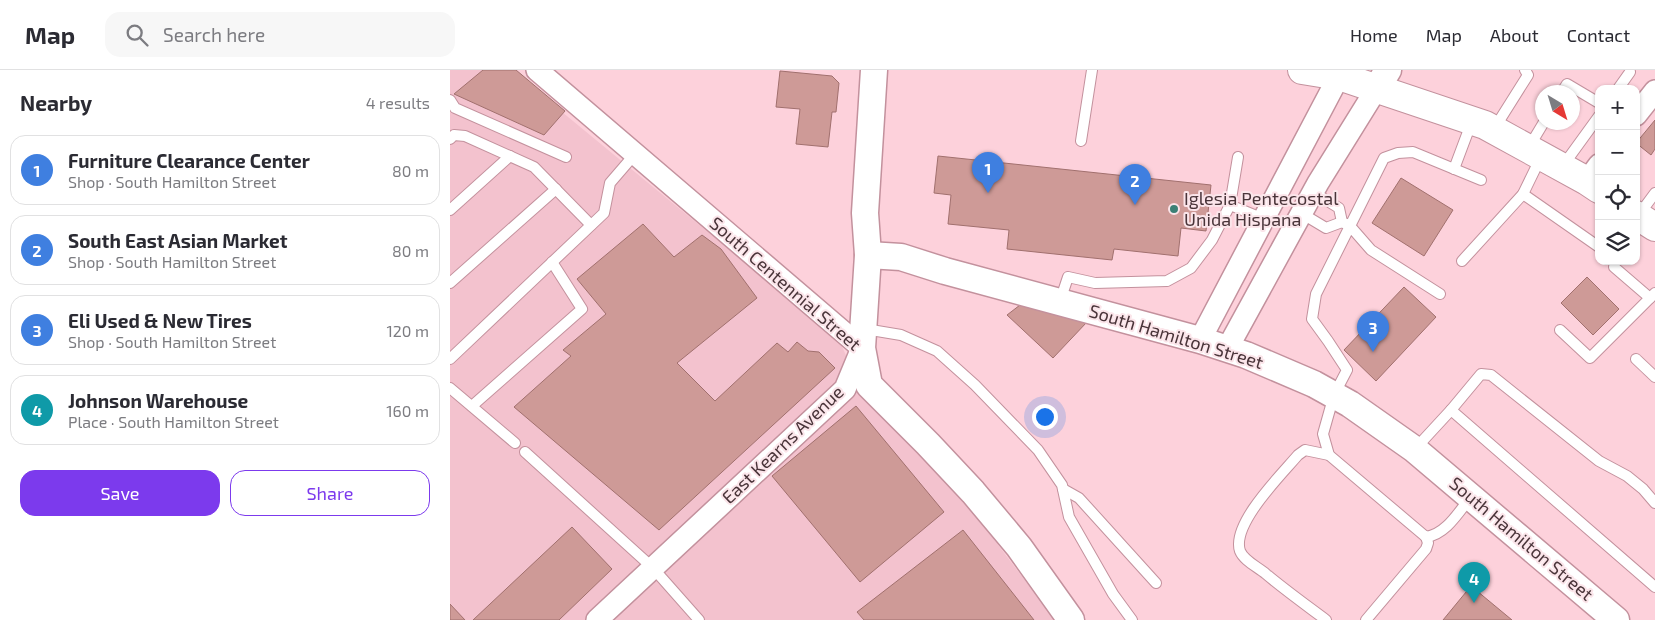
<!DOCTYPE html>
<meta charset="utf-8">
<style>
:root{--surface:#fff;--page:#f7f7f7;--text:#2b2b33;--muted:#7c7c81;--line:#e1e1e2;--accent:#7c3aed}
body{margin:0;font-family:"Exo 2",sans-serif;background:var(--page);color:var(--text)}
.controls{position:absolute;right:15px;top:15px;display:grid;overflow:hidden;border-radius:10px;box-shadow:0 1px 4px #0004}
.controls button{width:45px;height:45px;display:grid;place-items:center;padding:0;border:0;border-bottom:1px solid var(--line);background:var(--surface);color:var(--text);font:25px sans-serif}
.compass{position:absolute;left:1085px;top:15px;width:45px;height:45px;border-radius:50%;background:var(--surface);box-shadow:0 1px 4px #0004;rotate:142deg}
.you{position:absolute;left:594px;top:346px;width:18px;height:18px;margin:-12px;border:4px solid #fff;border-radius:50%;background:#1a73e8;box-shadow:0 0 0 8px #1a73e833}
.badge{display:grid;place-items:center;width:32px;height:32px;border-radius:50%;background:var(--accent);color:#fff;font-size:16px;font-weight:700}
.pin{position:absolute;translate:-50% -41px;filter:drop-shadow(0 1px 2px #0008)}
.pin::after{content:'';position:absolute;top:26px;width:18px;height:15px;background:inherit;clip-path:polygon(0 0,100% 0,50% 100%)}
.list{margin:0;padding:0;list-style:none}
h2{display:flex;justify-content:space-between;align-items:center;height:65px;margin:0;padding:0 20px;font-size:21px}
h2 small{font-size:16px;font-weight:400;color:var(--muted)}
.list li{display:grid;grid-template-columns:32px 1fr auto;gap:15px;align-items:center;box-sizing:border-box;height:70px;margin:0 10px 10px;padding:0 10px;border:1px solid var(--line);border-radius:15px}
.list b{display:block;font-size:19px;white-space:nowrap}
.list p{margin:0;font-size:16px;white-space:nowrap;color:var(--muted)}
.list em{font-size:16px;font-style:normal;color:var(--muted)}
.actions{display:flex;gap:10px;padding:15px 20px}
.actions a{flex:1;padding:11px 0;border:1px solid var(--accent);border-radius:15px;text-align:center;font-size:18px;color:var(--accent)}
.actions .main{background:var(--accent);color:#fff}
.icon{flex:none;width:28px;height:28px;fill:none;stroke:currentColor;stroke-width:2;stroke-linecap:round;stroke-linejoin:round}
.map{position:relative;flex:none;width:1205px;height:550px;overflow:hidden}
header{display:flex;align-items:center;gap:30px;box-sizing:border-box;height:70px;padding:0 25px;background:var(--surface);border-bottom:1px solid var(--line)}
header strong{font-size:24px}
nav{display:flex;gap:28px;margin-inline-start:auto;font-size:18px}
.search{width:350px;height:45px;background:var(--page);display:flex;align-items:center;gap:12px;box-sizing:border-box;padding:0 18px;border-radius:15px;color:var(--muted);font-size:19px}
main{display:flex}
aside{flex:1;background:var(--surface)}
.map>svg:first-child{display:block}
.built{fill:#f3c2ce}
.building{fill:#ce9a97;stroke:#a1706e}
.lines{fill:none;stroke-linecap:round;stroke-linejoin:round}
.service-casing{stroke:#c3919d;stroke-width:12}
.minor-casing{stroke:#c3919d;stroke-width:24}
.tertiary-casing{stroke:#c3919d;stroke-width:29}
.primary-casing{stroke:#c3919d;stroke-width:30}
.service{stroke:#fff;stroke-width:10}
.minor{stroke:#fff;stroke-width:21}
.tertiary{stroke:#fff;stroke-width:26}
.primary{stroke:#fff;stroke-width:28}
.poi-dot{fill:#3b8075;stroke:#fbe5ea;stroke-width:2}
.labels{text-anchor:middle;stroke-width:4;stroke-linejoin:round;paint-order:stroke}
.poi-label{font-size:18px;fill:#493439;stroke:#fbe5ea;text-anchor:start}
.street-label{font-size:18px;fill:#493439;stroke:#fbe5ea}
</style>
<header>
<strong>Map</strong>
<div class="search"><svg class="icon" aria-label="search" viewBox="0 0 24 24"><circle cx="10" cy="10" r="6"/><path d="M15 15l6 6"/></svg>Search here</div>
<nav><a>Home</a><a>Map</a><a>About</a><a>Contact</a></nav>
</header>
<main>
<aside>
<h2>Nearby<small>4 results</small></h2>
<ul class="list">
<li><span class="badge" style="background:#3f7fe0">1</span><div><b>Furniture Clearance Center</b><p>Shop · South Hamilton Street</p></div><em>80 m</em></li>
<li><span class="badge" style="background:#3f7fe0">2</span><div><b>South East Asian Market</b><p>Shop · South Hamilton Street</p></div><em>80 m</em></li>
<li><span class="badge" style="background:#3f7fe0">3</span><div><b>Eli Used &amp; New Tires</b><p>Shop · South Hamilton Street</p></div><em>120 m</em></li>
<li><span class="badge" style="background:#0f9aa8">4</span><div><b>Johnson Warehouse</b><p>Place · South Hamilton Street</p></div><em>160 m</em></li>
</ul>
<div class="actions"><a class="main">Save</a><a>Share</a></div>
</aside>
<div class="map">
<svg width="1205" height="550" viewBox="0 0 1205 550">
<rect width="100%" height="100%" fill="#fdd1db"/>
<polygon class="built" points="0,0 61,0 389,270 414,325 517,434 605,550 0,550"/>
<g class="building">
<polygon points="33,0 66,0 115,41 94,65 4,24"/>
<polygon points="330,1 382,6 389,13 386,42 382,42 378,77 346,74 350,39 326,37"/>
<polygon points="1205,50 1205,79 1201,85 1186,73"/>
<polygon points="488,86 761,115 756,161 731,158 728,186 664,179 662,190 557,179 559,160 498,154 501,125 484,123"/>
<polygon points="951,108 1003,140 974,186 922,153"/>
<polygon points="193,154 224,187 252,165 271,179 307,228 227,293 265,331 327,273 338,282 347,272 358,281 369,282 385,298 209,460 64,337 121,286 113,280 156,244 127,209"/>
<polygon points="1137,207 1169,239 1143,265 1111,233"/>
<polygon points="954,217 986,247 926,311 894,280"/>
<polygon points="570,235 637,252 603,288 557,245"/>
<polygon points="406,336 494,442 410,512 322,406"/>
<polygon points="122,457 162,499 109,550 23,550"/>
<polygon points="513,460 584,550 414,550 407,542"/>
<polygon points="1021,516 1062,550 993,550"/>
<polygon points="0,534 15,550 0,550"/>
</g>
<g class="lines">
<g class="service-casing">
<g id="service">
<polyline points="1168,19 1180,2"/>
<polyline points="1112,22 1117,14 1149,33"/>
<polyline points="0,30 5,38 116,87"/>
<polyline points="1044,59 1078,5 1075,0"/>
<polyline points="0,69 4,65 15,66 84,97 141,155"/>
<polyline points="631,71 642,0"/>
<polyline points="1079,77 1094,52"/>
<polyline points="788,87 780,135 814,149"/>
<polyline points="1112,97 1149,46"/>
<polyline points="1004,99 1022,51"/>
<polyline points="863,122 889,138 892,152 900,156 934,88 948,83 963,82 1031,110"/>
<polyline points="1073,124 1149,177"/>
<polyline points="0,140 60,86"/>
<polyline points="851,143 876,158 892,152"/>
<polyline points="1188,146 1205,123"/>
<polyline points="1012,191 1073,124 1091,87"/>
<polyline points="1164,197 1200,228"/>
<polyline points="0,213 106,119"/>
<path d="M 990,224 L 921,180 L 900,156 L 866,224 L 862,249 L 878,271 L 897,300 L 884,325 L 873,364 L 879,385 L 976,467 C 996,464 1008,443 1020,428"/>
<polyline points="610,231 618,207 645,213 717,211 741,198 762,170 780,135"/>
<polyline points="415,259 451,265 487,281 525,315 588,380 612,415 619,447 663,524 682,550"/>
<polyline points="1110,260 1140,288 1205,223"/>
<polyline points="0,289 154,143 160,113 185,84"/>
<polyline points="1186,289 1205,307"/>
<polyline points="0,318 65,373"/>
<polyline points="22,336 132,239 102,192"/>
<polyline points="1001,340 1205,517"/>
<polyline points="965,379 1001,340 1031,304 1041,305 1149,391 1177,406 1193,419 1205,433"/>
<polyline points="75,382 203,498 249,550"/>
<polyline points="613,419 629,428 706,513"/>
<path d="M 876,550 C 856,535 835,520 816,504 C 808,497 794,491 790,481 C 781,454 832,404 848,385 L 855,380 L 879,385"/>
<polyline points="916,550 976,479 978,473 976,467"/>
</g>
</g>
<g class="minor-casing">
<g id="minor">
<polyline points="87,0 412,278 395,319 147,550"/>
<polyline points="1186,45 1205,21"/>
<polyline points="1137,111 1149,95"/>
<polyline points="750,270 889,6"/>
<polyline points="777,279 868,113 927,18"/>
</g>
</g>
<g class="tertiary-casing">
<g id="tertiary">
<polyline points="424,0 415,143 418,185 412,278 419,315 478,374 523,422 569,477 621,550"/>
<polyline points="927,18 938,0"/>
<polyline points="418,185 451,187 495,201 750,270 796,285 864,314 900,334 964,379 1166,550"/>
</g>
</g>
<g class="primary-casing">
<g id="primary">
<polyline points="852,0 889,6 1035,55 1137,111 1149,119"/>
<polyline points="1186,145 1205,157"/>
</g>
</g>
<use href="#service" class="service"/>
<use href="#minor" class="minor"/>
<use href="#tertiary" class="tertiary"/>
<use href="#primary" class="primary"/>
</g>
<circle class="poi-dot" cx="724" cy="139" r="5"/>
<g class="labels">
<g class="poi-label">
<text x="734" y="135">Iglesia Pentecostal<tspan x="734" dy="21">Unida Hispana</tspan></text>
</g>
<g class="street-label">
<text transform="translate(335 214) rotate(41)" y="6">South Centennial Street</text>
<text transform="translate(726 267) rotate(17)" y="6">South Hamilton Street</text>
<text transform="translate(333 375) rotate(-44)" y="6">East Kearns Avenue</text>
<text transform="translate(1071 469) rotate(40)" y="6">South Hamilton Street</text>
</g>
</g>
</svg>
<div class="controls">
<button>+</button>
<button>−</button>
<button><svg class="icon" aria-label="locate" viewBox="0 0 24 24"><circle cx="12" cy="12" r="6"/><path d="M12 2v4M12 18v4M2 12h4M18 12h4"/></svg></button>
<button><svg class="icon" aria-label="layers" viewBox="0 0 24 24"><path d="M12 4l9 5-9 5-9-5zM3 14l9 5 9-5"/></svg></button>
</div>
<svg class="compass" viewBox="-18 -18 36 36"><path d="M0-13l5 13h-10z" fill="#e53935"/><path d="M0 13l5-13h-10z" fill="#7c7c81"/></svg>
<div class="you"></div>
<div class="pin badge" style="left:538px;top:123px;background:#3f7fe0">1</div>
<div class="pin badge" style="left:685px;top:135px;background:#3f7fe0">2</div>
<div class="pin badge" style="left:923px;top:282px;background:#3f7fe0">3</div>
<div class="pin badge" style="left:1024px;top:533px;background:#0f9aa8">4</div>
</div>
</main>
